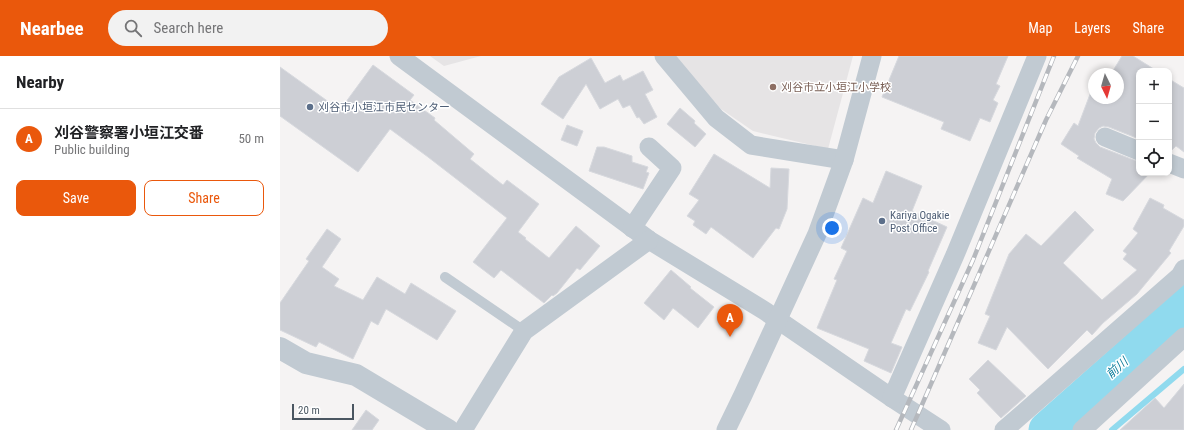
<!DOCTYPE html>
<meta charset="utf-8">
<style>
:root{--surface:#fff;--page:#f2f2f2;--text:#202124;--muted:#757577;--line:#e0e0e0;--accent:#ea580c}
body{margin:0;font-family:"Roboto Condensed","Noto Sans JP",sans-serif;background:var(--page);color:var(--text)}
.controls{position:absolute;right:12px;top:12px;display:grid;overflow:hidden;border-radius:8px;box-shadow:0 2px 6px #0003}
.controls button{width:36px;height:36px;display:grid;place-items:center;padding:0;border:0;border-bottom:1px solid var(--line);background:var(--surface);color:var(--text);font:20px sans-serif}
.compass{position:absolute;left:808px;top:12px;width:36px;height:36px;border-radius:50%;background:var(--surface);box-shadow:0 2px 6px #0003;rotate:175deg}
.scale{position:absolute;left:12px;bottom:10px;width:62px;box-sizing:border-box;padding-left:4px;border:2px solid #4a5661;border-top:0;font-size:11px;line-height:14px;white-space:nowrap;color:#4a5661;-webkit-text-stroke:3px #fff;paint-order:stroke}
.you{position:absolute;left:552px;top:172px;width:14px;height:14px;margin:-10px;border:3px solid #fff;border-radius:50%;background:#1a73e8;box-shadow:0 0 0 6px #1a73e833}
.badge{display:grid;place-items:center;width:26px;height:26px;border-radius:50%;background:var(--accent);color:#fff;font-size:13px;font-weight:700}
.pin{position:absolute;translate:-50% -33px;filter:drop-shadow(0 1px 2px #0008)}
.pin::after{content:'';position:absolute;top:21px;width:14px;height:12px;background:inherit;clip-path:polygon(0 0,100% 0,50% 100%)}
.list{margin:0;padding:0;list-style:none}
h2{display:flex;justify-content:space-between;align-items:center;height:52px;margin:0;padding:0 16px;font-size:17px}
h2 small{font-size:13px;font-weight:400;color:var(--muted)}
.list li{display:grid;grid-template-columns:26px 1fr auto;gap:12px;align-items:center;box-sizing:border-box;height:60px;padding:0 16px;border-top:1px solid var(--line)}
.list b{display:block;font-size:15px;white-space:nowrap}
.list p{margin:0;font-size:13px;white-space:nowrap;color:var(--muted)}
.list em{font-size:13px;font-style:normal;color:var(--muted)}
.actions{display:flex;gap:8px;padding:12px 16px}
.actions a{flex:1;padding:9px 0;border:1px solid var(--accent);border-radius:8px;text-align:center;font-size:14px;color:var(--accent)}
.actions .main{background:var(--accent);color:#fff}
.icon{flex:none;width:22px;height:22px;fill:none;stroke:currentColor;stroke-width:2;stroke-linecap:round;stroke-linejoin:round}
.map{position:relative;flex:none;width:904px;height:374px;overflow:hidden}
header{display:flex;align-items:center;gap:24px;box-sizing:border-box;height:56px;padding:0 20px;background:var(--accent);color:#fff}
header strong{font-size:19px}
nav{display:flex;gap:22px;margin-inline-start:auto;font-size:14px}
.search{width:280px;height:36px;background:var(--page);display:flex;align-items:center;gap:10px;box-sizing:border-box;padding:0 14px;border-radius:22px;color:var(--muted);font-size:15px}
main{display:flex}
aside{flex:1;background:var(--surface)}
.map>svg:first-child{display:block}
.education{fill:#e6e4e5}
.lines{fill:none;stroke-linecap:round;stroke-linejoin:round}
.stream{stroke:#90daee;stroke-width:6}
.river{stroke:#90daee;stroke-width:37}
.building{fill:#cdcfd5;stroke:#d7d9de}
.service{stroke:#c1cad2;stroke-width:10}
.minor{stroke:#c1cad2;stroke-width:19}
.tertiary{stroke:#c1cad2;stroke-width:22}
.rail-casing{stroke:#b5b8bd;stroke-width:4.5}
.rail{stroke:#fff;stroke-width:3;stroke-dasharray:9;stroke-linecap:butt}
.education-dot{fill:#8d6e63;stroke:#fff;stroke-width:1.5}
.service-dot{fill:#5c6f8a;stroke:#fff;stroke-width:1.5}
.labels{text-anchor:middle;stroke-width:3;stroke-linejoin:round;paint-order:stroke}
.education-label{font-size:11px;fill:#785e54;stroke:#fff;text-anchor:start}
.service-label{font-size:11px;fill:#4e5e75;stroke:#fff;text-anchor:start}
.water-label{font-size:12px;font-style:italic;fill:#0c7c9b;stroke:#fff}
</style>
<header>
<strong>Nearbee</strong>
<div class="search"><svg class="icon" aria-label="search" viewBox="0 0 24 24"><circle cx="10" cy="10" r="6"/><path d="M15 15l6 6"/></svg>Search here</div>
<nav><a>Map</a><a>Layers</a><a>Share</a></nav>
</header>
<main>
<aside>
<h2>Nearby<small></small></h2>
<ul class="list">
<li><span class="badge">A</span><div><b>刈谷警察署小垣江交番</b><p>Public building</p></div><em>50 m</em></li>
</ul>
<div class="actions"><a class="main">Save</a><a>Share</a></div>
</aside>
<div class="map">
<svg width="904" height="374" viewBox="0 0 904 374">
<rect width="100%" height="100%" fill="#f5f3f3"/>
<g class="education">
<polygon points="150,0 201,0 164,10"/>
<polygon points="394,0 573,0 548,93 473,75 441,53"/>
</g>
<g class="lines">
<polyline class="stream" points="832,374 904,313"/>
<polyline class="river" points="767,374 868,284 904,247"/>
</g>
<g class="building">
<polygon points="619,0 728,0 716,28 720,30 713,44 718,47 710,66 700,62 690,85 661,73 664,66 602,41"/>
<polygon points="842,0 853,0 877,15 859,15 859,83 829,71 823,70 819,72 815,77 814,83 816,87 820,91 859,106 859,117 870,117 843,145 826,138 832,123 797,102 799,100 781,88 794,67 798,70 812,33 814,34 814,42 838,42 838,18 831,18"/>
<polygon points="311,2 325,27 340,19 343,25 363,15 373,34 365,38 377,61 364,68 359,61 357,62 350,49 343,52 338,43 320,53 306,28 283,63 261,48 279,21"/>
<polygon points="93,9 134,39 130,44 155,62 154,64 194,98 190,103 223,129 227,124 259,148 238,176 246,182 245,183 269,202 296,170 320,190 300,214 297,212 277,237 273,240 272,239 264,247 221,214 214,222 193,206 227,162 148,101 110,73 78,116 0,60 0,11 60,54"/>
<polygon points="889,23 904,32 904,96 896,90 890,96 889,96"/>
<polygon points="400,52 415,65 414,67 426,78 415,91 387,68"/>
<polygon points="287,69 303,75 297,90 281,84"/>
<polygon points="317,91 324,91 352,100 352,106 368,111 366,116 369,117 363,133 309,115"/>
<polygon points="434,98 490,132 491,112 509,113 507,153 499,173 496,172 473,202 431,171 426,178 413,169 415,165 407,160 419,144 409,138"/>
<polygon points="606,115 642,130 632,155 667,171 648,215 649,216 630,255 626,253 611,287 622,291 611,317 584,305 589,293 537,272 557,224 554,223 567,195 561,192 583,142 593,147"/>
<polygon points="870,142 884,149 883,152 904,164 904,170 889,195 891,197 857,238 823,267 812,279 807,274 768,313 727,271 716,294 698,287 710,260 705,258 729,198 746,178 761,190 795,155 814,174 783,207 822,244 857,214 843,203 847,198 843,195 858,177 853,173"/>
<polygon points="47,173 61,183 42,211 59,223 54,230 83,244 97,221 125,238 131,227 176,255 157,284 106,253 98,269 91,265 73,303 39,286 36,291 0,274 0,247 29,205 26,203"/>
<polygon points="391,214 411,231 410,232 434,251 418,272 393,252 384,264 364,247"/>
<polygon points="708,304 746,340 721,362 697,337 700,334 689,323"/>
<polygon points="904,328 904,374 840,374 875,342 884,352"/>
<polygon points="86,354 99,364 92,374 72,374"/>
</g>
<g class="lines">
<polyline class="service" points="165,221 244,275"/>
<g class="minor">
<polyline points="119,0 369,184 485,255 612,342 661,374"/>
<polyline points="384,0 436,62 471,89 564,104"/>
<polyline points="825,81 859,95"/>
<polyline points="889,107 904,113"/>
<polyline points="352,172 392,112 369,91"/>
<polyline points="612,342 675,199 757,0"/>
<polyline points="183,374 244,275 369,184"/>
<polyline points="446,374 463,339 537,178 564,104 592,0"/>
<polyline points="724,374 900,220 904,213"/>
<polyline points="802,374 904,281"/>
</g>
<polyline class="tertiary" points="0,292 26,307 76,319 168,374"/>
<g class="rail-casing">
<g id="rail">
<polyline points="616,374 693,204 774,0"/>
<polyline points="631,374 766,64 798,0"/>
</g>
</g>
<use href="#rail" class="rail"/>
</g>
<circle class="education-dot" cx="493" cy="31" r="4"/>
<g class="service-dot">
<circle cx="30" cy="51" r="4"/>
<circle cx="602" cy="165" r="4"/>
</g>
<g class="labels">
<g class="education-label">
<text x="501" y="35">刈谷市立小垣江小学校</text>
</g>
<g class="service-label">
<text x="38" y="55">刈谷市小垣江市民センター</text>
<text x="610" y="163">Kariya Ogakie<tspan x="610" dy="13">Post Office</tspan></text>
</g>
<g class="water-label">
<text transform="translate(837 312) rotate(-42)" y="4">前川</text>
</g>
</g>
</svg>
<div class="controls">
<button>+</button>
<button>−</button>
<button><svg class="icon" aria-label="locate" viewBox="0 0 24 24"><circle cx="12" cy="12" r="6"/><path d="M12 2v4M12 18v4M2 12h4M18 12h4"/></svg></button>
</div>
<svg class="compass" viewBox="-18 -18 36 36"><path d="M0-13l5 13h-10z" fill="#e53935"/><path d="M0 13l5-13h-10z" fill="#757577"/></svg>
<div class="scale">20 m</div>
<div class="you"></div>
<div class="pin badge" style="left:450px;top:281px">A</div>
</div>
</main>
